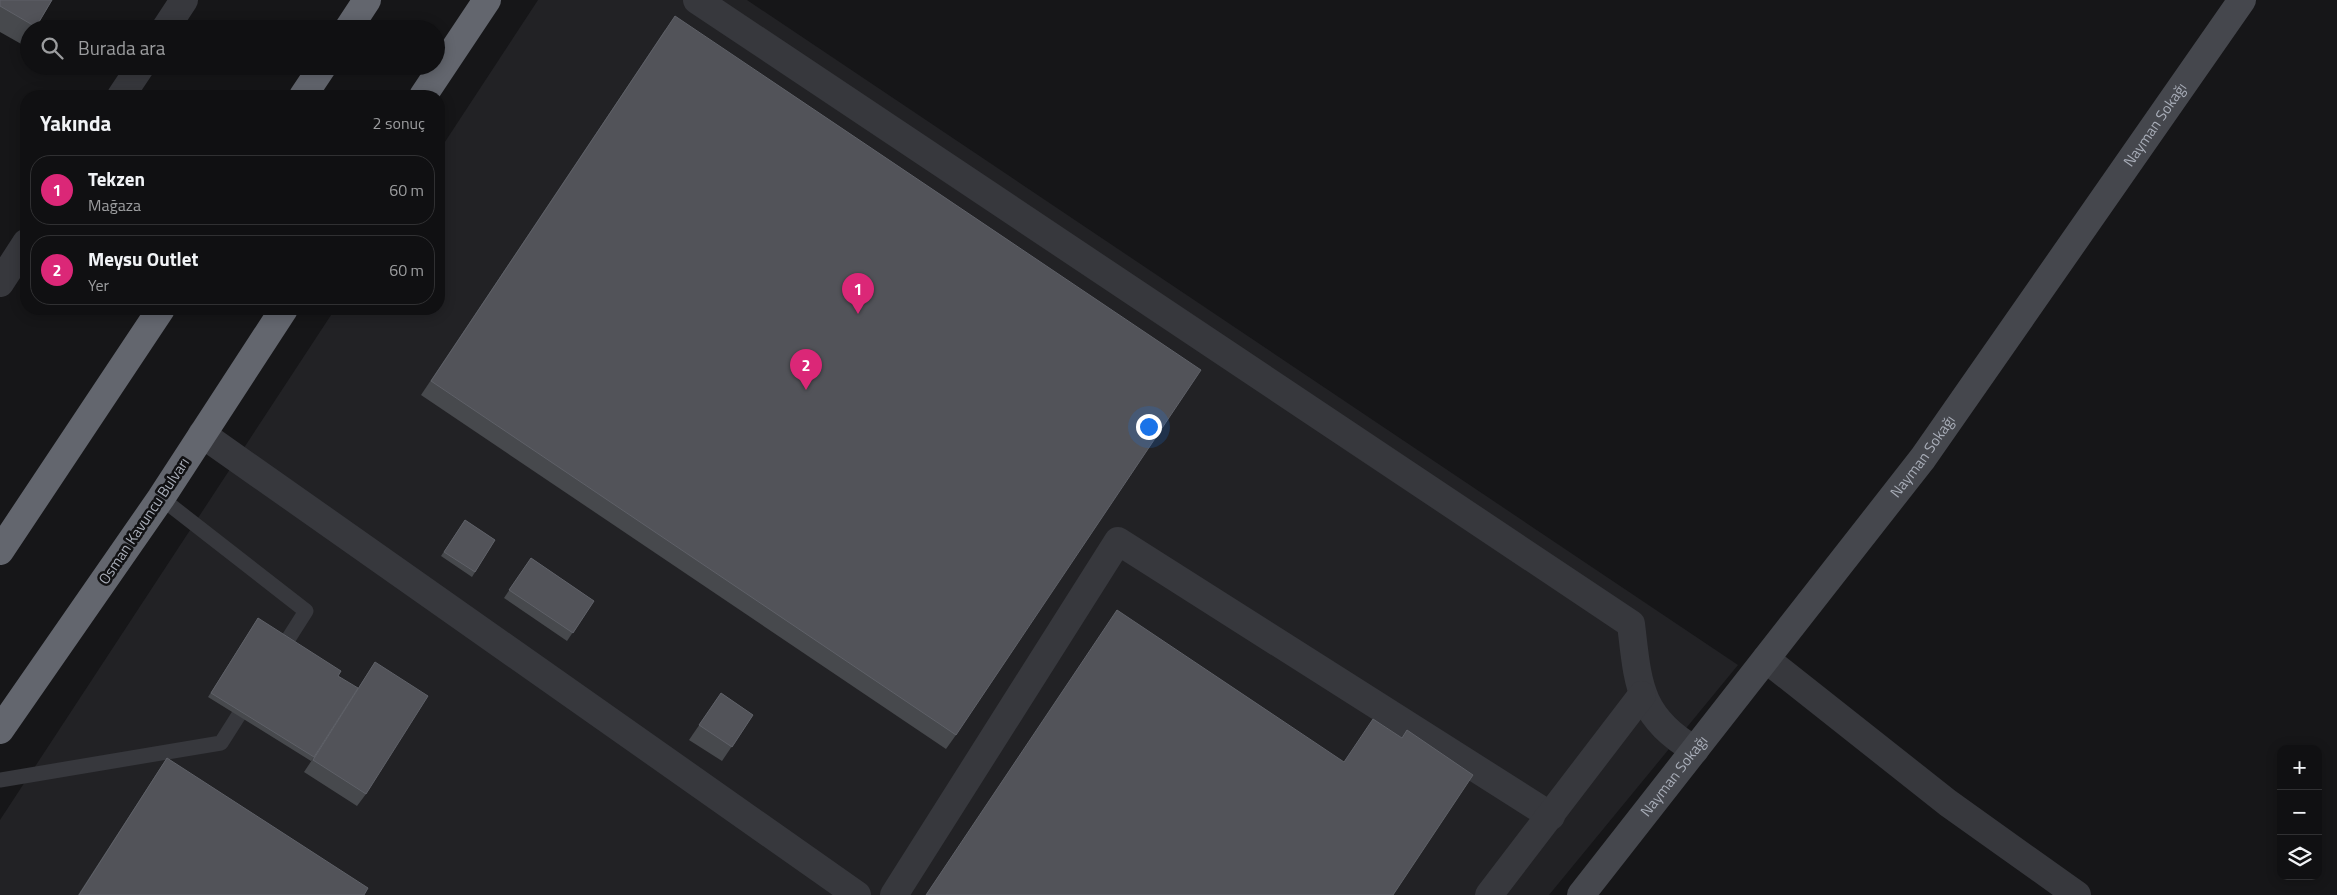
<!DOCTYPE html>
<html lang="tr">
<meta charset="utf-8">
<style>
:root{--surface:#101012;--page:#19191b;--text:#f1f3f6;--muted:#9c9d9f;--line:#303032;--accent:#db2777}
body{margin:0;font-family:"Titillium Web",sans-serif;background:var(--page);color:var(--text)}
.controls{position:absolute;right:15px;bottom:15px;display:grid;overflow:hidden;border-radius:10px;box-shadow:0 2px 12px #0003}
.controls button{width:45px;height:45px;display:grid;place-items:center;padding:0;border:0;border-bottom:1px solid var(--line);background:var(--surface);color:var(--text);font:25px sans-serif}
.you{position:absolute;left:1148px;top:426px;width:18px;height:18px;margin:-12px;border:4px solid #fff;border-radius:50%;background:#1a73e8;box-shadow:0 0 0 8px #1a73e833}
.badge{display:grid;place-items:center;width:32px;height:32px;border-radius:50%;background:var(--accent);color:#fff;font-size:16px;font-weight:700}
.pin{position:absolute;translate:-50% -41px;filter:drop-shadow(0 1px 2px #0008)}
.pin::after{content:'';position:absolute;top:26px;width:18px;height:15px;background:inherit;clip-path:polygon(0 0,100% 0,50% 100%)}
.list{margin:0;padding:0;list-style:none}
h2{display:flex;justify-content:space-between;align-items:center;height:65px;margin:0;padding:0 20px;font-size:21px}
h2 small{font-size:16px;font-weight:400;color:var(--muted)}
.list li{display:grid;grid-template-columns:32px 1fr auto;gap:15px;align-items:center;box-sizing:border-box;height:70px;margin:0 10px 10px;padding:0 10px;border:1px solid var(--line);border-radius:20px}
.list b{display:block;font-size:19px;white-space:nowrap}
.list p{margin:0;font-size:16px;white-space:nowrap;color:var(--muted)}
.list em{font-size:16px;font-style:normal;color:var(--muted)}
.icon{flex:none;width:28px;height:28px;fill:none;stroke:currentColor;stroke-width:2;stroke-linecap:round;stroke-linejoin:round}
.map{position:relative;flex:none;width:2337px;height:895px;overflow:hidden}
.search{position:absolute;background:var(--surface);box-shadow:0 2px 12px #0003;left:20px;top:20px;width:425px;height:55px;display:flex;align-items:center;gap:12px;box-sizing:border-box;padding:0 18px;border-radius:28px;color:var(--muted);font-size:19px}
.panel{position:absolute;background:var(--surface);box-shadow:0 2px 12px #0003;left:20px;top:90px;width:425px;height:225px;border-radius:20px}
.map>svg:first-child{display:block}
.built{fill:#222225}
.lines{fill:none;stroke-linecap:round;stroke-linejoin:round}
.lane{stroke:#37383d;stroke-width:15}
.street{stroke:#37383d;stroke-width:28}
.secondary{stroke:#45474d;stroke-width:28}
.highway{stroke:#63666e;stroke-width:28}
.wall{fill:#47494d}
.building{fill:#525359;stroke:#5f6168}
.labels{text-anchor:middle;stroke-width:5;stroke-linejoin:round;paint-order:stroke}
.street-label{font-size:15px;fill:#a8adb8;stroke:#111113}
</style>
<div class="map">
<svg width="2337" height="895" viewBox="0 0 2337 895">
<rect width="100%" height="100%" fill="#161618"/>
<polygon class="built" points="538,0 747,0 1738,665 1549,895 0,895 0,820 335,309 439,309 439,151"/>
<g class="lines">
<g class="lane">
<polyline points="161,498 306,611 278,655"/>
<polyline points="0,780 221,743 249,699"/>
</g>
<g class="street">
<path d="M 697,0 L 1631,624 C 1638,683 1638,717 1695,750"/>
<polyline points="165,29 184,0"/>
<polyline points="121,96 141,66"/>
<polyline points="0,283 26,243"/>
<polyline points="202,434 857,895"/>
<polyline points="1766,659 1948,803 2077,895"/>
<polyline points="894,895 1118,541 1551,816"/>
<polyline points="1489,895 1642,695"/>
</g>
<path class="secondary" id="s1" d="M 1581,895 L 1923,458 L 2242,0"/>
<g class="highway">
<polyline points="348,29 367,0"/>
<polyline points="303,96 323,66"/>
<polyline points="423,96 487,0"/>
<polyline points="0,551 161,309"/>
<polyline points="0,730 161,498 284,309"/>
</g>
</g>
<g class="wall">
<polygon points="0,0 52,0 35,29 29,29 29,38 23,45 0,32"/>
<polygon points="665,30 956,735 946,749 421,395"/>
<polygon points="465,520 495,540 472,577 441,556"/>
<polygon points="531,558 594,601 567,641 504,598"/>
<polygon points="258,618 338,676 317,752 375,662 366,794 357,806 304,772 314,757 311,761 208,697"/>
<polygon points="721,693 753,715 722,761 689,740"/>
<polygon points="167,758 364,895 78,895 157,773"/>
</g>
<g class="building">
<polygon points="0,0 52,0 36,27 0,6"/>
<polygon points="675,16 1201,370 956,735 431,381"/>
<polygon points="465,520 495,540 475,572 444,552"/>
<polygon points="531,558 594,601 573,633 509,590"/>
<polygon points="1117,610 1344,762 1373,719 1402,738 1407,730 1473,775 1393,895 926,895"/>
<polygon points="258,618 341,671 338,676 358,688 314,757 211,693"/>
<polygon points="375,662 428,696 366,794 313,760"/>
<polygon points="721,693 753,715 732,747 699,725"/>
<polygon points="167,758 368,888 364,895 79,895"/>
</g>
<g class="labels">
<g class="street-label">
<text dy="5" stroke="none"><textPath href="#s1" startOffset="961">Nayman Sokağı</textPath></text>
<text dy="5" stroke="none"><textPath href="#s1" startOffset="556">Nayman Sokağı</textPath></text>
<text transform="translate(144 521) rotate(-56)" y="5">Osman Kavuncu Bulvarı</text>
<text dy="5" stroke="none"><textPath href="#s1" startOffset="151">Nayman Sokağı</textPath></text>
</g>
</g>
</svg>
<div class="controls">
<button>+</button>
<button>−</button>
<button><svg class="icon" aria-label="layers" viewBox="0 0 24 24"><path d="M12 4l9 5-9 5-9-5zM3 14l9 5 9-5"/></svg></button>
</div>
<div class="you"></div>
<div class="pin badge" style="left:858px;top:314px">1</div>
<div class="pin badge" style="left:806px;top:390px">2</div>
<div class="search"><svg class="icon" aria-label="search" viewBox="0 0 24 24"><circle cx="10" cy="10" r="6"/><path d="M15 15l6 6"/></svg>Burada ara</div>
<section class="panel">
<h2>Yakında<small>2 sonuç</small></h2>
<ul class="list">
<li><span class="badge">1</span><div><b>Tekzen</b><p>Mağaza</p></div><em>60 m</em></li>
<li><span class="badge">2</span><div><b>Meysu Outlet</b><p>Yer</p></div><em>60 m</em></li>
</ul>
</section>
</div>
